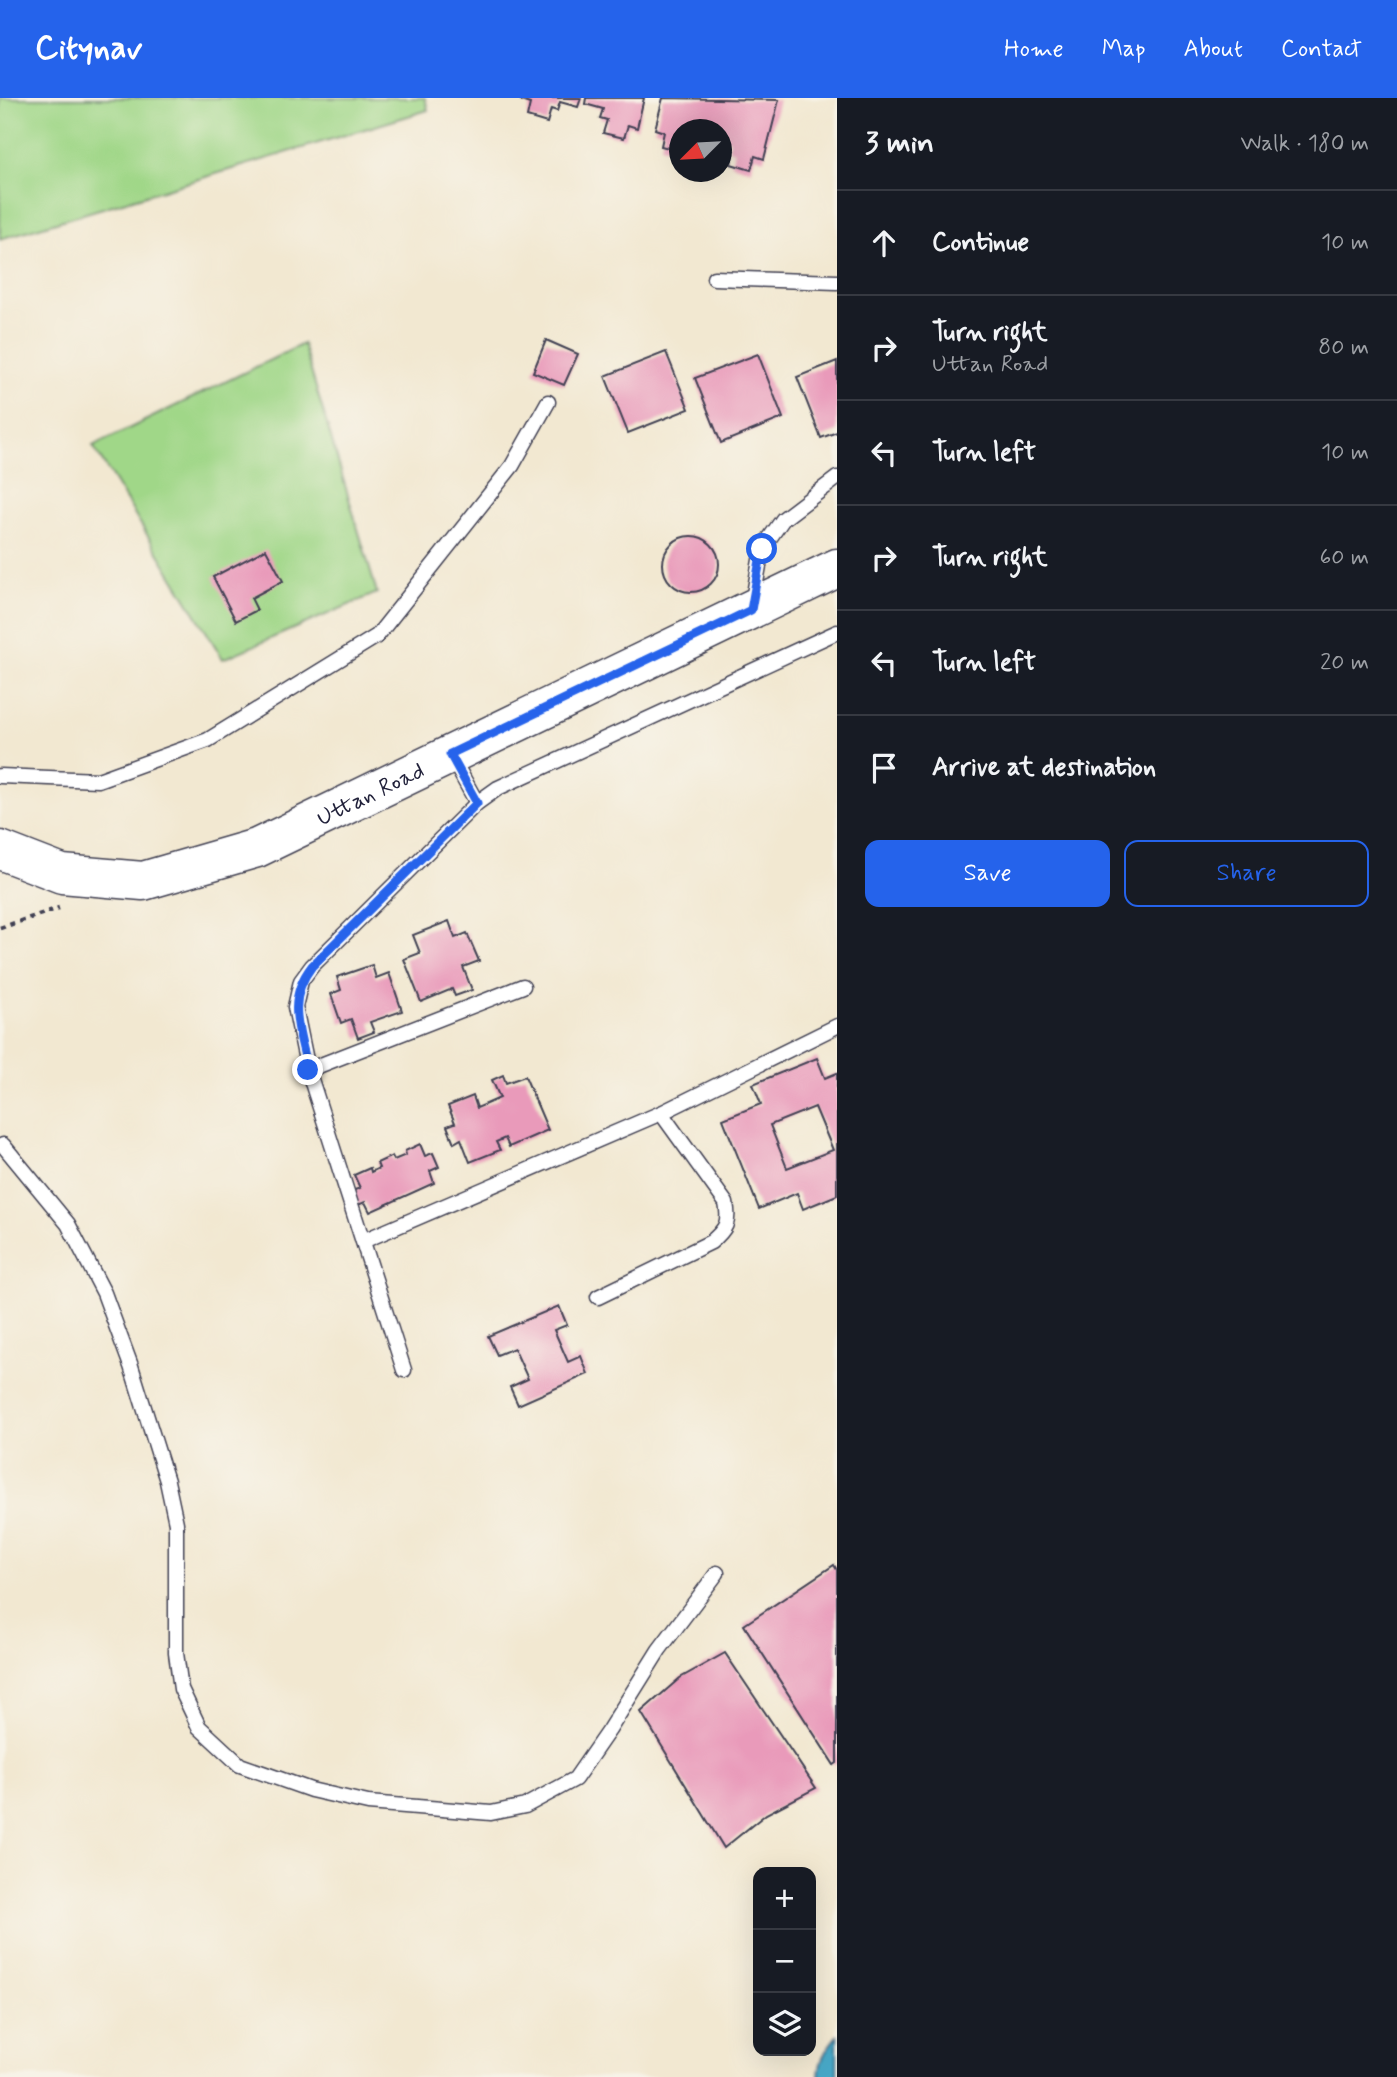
<!DOCTYPE html>
<meta charset="utf-8">
<style>
:root{--surface:#171b24;--page:#242831;--text:#f1f3f6;--muted:#9ea1a6;--line:#363941;--accent:#2563eb}
body{margin:0;font-family:Mynerve,sans-serif;background:var(--page);color:var(--text)}
.controls{position:absolute;right:21px;bottom:21px;display:grid;overflow:hidden;border-radius:14px;box-shadow:0 7px 28px #0002}
.controls button{width:63px;height:63px;display:grid;place-items:center;padding:0;border:0;border-bottom:2px solid var(--line);background:var(--surface);color:var(--text);font:35px sans-serif}
.compass{position:absolute;left:669px;top:21px;width:63px;height:63px;border-radius:50%;background:var(--surface);box-shadow:0 7px 28px #0002;rotate:246deg}
.stop{position:absolute;width:21px;height:21px;margin:-16px;border:5px solid #2563eb;border-radius:50%;background:#fff}
.stop.end{background:#2563eb;border-color:#fff;box-shadow:0 2px 7px #0008}
.list{margin:0;padding:0;list-style:none}
h2{display:flex;justify-content:space-between;align-items:center;height:91px;margin:0;padding:0 28px;font-size:30px}
h2 small{font-size:23px;font-weight:400;color:var(--muted)}
.list li{display:grid;grid-template-columns:46px 1fr auto;gap:21px;align-items:center;box-sizing:border-box;height:105px;padding:0 28px;border-top:2px solid var(--line)}
.list b{display:block;font-size:26px;white-space:nowrap}
.list p{margin:0;font-size:23px;white-space:nowrap;color:var(--muted)}
.list em{font-size:23px;font-style:normal;color:var(--muted)}
.actions{display:flex;gap:14px;padding:21px 28px}
.actions a{flex:1;padding:16px 0;border:2px solid var(--accent);border-radius:14px;text-align:center;font-size:24px;color:var(--accent)}
.actions .main{background:var(--accent);color:#fff}
.icon{flex:none;width:38px;height:38px;fill:none;stroke:currentColor;stroke-width:2;stroke-linecap:round;stroke-linejoin:round}
.map{position:relative;flex:none;width:837px;height:1979px;overflow:hidden}
header{display:flex;align-items:center;gap:42px;box-sizing:border-box;height:98px;padding:0 35px;background:var(--accent);color:#fff}
header strong{font-size:33px}
nav{display:flex;gap:38px;margin-inline-start:auto;font-size:24px}
main{display:flex}
aside{flex:1;background:var(--surface)}
.map>svg:first-child{display:block}
.green{fill:#a0d788;stroke:#617c62;stroke-width:2}
.water{fill:#47a7c6;stroke:#346480;stroke-width:2}
.building{fill:#e99aba;fill-rule:evenodd}
.lines{fill:none;stroke-linecap:round;stroke-linejoin:round}
.lane-casing{stroke:#414052;stroke-width:17}
.secondary-casing{stroke:#414052;stroke-width:41}
.path{stroke:#414052;stroke-width:4.5;stroke-dasharray:5 5;stroke-linecap:butt}
.lane{stroke:#fff;stroke-width:14}
.secondary{stroke:#fff;stroke-width:38}
.route{stroke:#2563eb;stroke-width:9}
.labels{text-anchor:middle;stroke-width:5;stroke-linejoin:round;paint-order:stroke}
.street-label{font-size:23px;fill:#22223b;stroke:#f7f3e8}
</style>
<header>
<strong>Citynav</strong>
<nav><a>Home</a><a>Map</a><a>About</a><a>Contact</a></nav>
</header>
<main>
<div class="map">
<svg width="837" height="1979" viewBox="0 0 837 1979">
<rect width="100%" height="100%" fill="#f7f3e8"/>
<filter id="ink" filterUnits="userSpaceOnUse"><feTurbulence type="fractalNoise" baseFrequency=".0143" numOctaves="2"/><feDisplacementMap in="SourceGraphic" scale="14" xChannelSelector="R" yChannelSelector="G"/><feConvolveMatrix kernelMatrix="1 2 1 2 8 2 1 2 1" color-interpolation-filters="sRGB"/></filter>
<filter id="wash" filterUnits="userSpaceOnUse"><feTurbulence type="fractalNoise" baseFrequency=".00686" numOctaves="4" result="noise"/><feDisplacementMap in="SourceGraphic" scale="28" xChannelSelector="R" yChannelSelector="G"/><feGaussianBlur stdDeviation="1.57" result="paint"/><feColorMatrix in="noise" values="0 0 0 0 0 0 0 0 0 0 0 0 0 0 0 0 0 1.4 0 .05"/><feComposite in="paint" operator="in"/></filter>
<g filter="url(#wash)">
<rect width="100%" height="100%" fill="#f2e8d1"/>
<g class="green">
<polygon points="0,0 425,0 428,12 0,141"/>
<polygon points="303,246 377,495 223,561 93,348"/>
</g>
<path class="water" d="M 837,1938 L 837,1979 L 819,1979 C 819,1964 827,1949 837,1938 Z"/>
<g id="blocks">
<g class="building">
<polygon points="522,0 581,0 578,9 560,4 557,13 551,11 547,25 527,19 530,6 521,3"/>
<polygon points="586,0 644,0 637,30 628,27 624,40 603,35 607,22 600,20 603,11 585,6"/>
<polygon points="663,0 779,2 764,61 755,58 751,72 731,66 734,53 728,51 730,42 722,40 722,32 680,32 680,53 661,48 664,34 655,31"/>
<polygon points="546,242 578,256 564,287 533,274"/>
<polygon points="666,254 689,311 628,335 605,278"/>
<polygon points="758,256 783,320 721,345 695,280"/>
<polygon points="837,263 837,334 821,340 797,279"/>
<circle cx="691" cy="466" r="28"/>
<polygon points="266,451 283,483 251,500 257,512 236,523 213,479"/>
<polygon points="449,823 455,840 467,835 479,863 463,869 472,892 455,898 452,891 421,904 404,861 420,855 413,837"/>
<polygon points="372,867 376,880 389,875 402,913 370,924 374,934 358,940 351,921 341,925 331,896 341,892 337,879"/>
<path d="M 817,960 L 825,980 L 837,975 L 837,1097 L 803,1111 L 797,1095 L 759,1111 L 723,1021 L 761,1006 L 753,986 ZM 815,1009 L 833,1052 L 787,1070 L 770,1027 Z"/>
<polygon points="503,977 506,985 525,978 548,1032 509,1049 505,1040 496,1044 500,1052 470,1064 461,1041 454,1045 447,1028 455,1025 448,1008 473,998 477,1010 500,1000 492,982"/>
<polygon points="420,1046 425,1058 433,1055 439,1069 430,1073 434,1085 370,1114 365,1104 358,1107 352,1093 360,1090 354,1077 370,1070 371,1074 379,1070 377,1065 392,1058 394,1062 406,1057 405,1053"/>
<polygon points="559,1208 567,1227 554,1232 568,1264 581,1258 588,1276 518,1307 510,1289 528,1281 514,1250 497,1257 488,1238"/>
<polygon points="834,1467 837,1472 837,1665 834,1667 744,1527"/>
<polygon points="725,1555 816,1690 766,1716 724,1750 641,1614 680,1580"/>
</g>
</g>
</g>
<g filter="url(#ink)">
<use href="#blocks" fill-opacity="0" stroke="#414052" stroke-width="2"/>
<g class="lines">
<g class="lane-casing">
<g id="lane">
<polyline points="714,180 837,184"/>
<polyline points="752,507 762,451 783,421 837,380"/>
<polyline points="451,658 477,705"/>
<polyline points="0,678 98,682 208,642 377,538 512,368 548,304"/>
<polyline points="308,972 523,888"/>
<polyline points="3,1047 68,1126 104,1195 131,1268 167,1383 176,1425 176,1555 181,1591 199,1629 240,1667 311,1692 368,1705 491,1715 525,1708 575,1681 609,1632 659,1552 717,1475"/>
<polyline points="363,1143 661,1015 837,928"/>
<path d="M 598,1199 L 711,1144 C 726,1131 730,1125 726,1105 L 661,1015"/>
<polyline points="404,1272 308,972 295,909 301,883 312,868 477,705 498,690 837,534"/>
</g>
</g>
<g class="secondary-casing">
<g id="secondary">
<path id="s1" d="M 0,752 L 62,776 L 143,783 L 257,750 L 837,470"/>
</g>
</g>
<polyline class="path" points="0,830 59,810"/>
<use href="#lane" class="lane"/>
<use href="#secondary" class="secondary"/>
</g>
</g>
<g class="lines" filter="url(#ink)">
<path class="route" d="M 308,972 C 300,933 285,903 312,868 L 477,705 L 450,656 L 751,512 L 762,451"/>
</g>
<g class="labels">
<g class="street-label">
<text dy="8" stroke="none"><textPath href="#s1" startOffset="392">Uttan Road</textPath></text>
</g>
</g>
</svg>
<div class="controls">
<button>+</button>
<button>−</button>
<button><svg class="icon" aria-label="layers" viewBox="0 0 24 24"><path d="M12 4l9 5-9 5-9-5zM3 14l9 5 9-5"/></svg></button>
</div>
<svg class="compass" viewBox="-18 -18 36 36"><path d="M0-13l5 13h-10z" fill="#e53935"/><path d="M0 13l5-13h-10z" fill="#9ea1a6"/></svg>
<div class="stop" style="left:762px;top:451px"></div>
<div class="stop end" style="left:308px;top:972px"></div>
</div>
<aside>
<h2>3 min<small>Walk · 180 m</small></h2>
<ul class="list">
<li><svg class="icon" aria-label="ahead" viewBox="0 0 24 24"><path d="M12 20V5M6 11l6-6 6 6"/></svg><div><b>Continue</b></div><em>10 m</em></li>
<li><svg class="icon" aria-label="right" viewBox="0 0 24 24"><path d="M7 20v-9h11M14 6l5 5-5 5"/></svg><div><b>Turn right</b><p>Uttan Road</p></div><em>80 m</em></li>
<li><svg class="icon" aria-label="left" viewBox="0 0 24 24"><path d="M17 20v-9H6M10 6l-5 5 5 5"/></svg><div><b>Turn left</b></div><em>10 m</em></li>
<li><svg class="icon" aria-label="right" viewBox="0 0 24 24"><path d="M7 20v-9h11M14 6l5 5-5 5"/></svg><div><b>Turn right</b></div><em>60 m</em></li>
<li><svg class="icon" aria-label="left" viewBox="0 0 24 24"><path d="M17 20v-9H6M10 6l-5 5 5 5"/></svg><div><b>Turn left</b></div><em>20 m</em></li>
<li><svg class="icon" aria-label="arrive" viewBox="0 0 24 24"><path d="M6 21V4h12l-3 4 3 4H6"/></svg><div><b>Arrive at destination</b></div></li>
</ul>
<div class="actions"><a class="main">Save</a><a>Share</a></div>
</aside>
</main>
